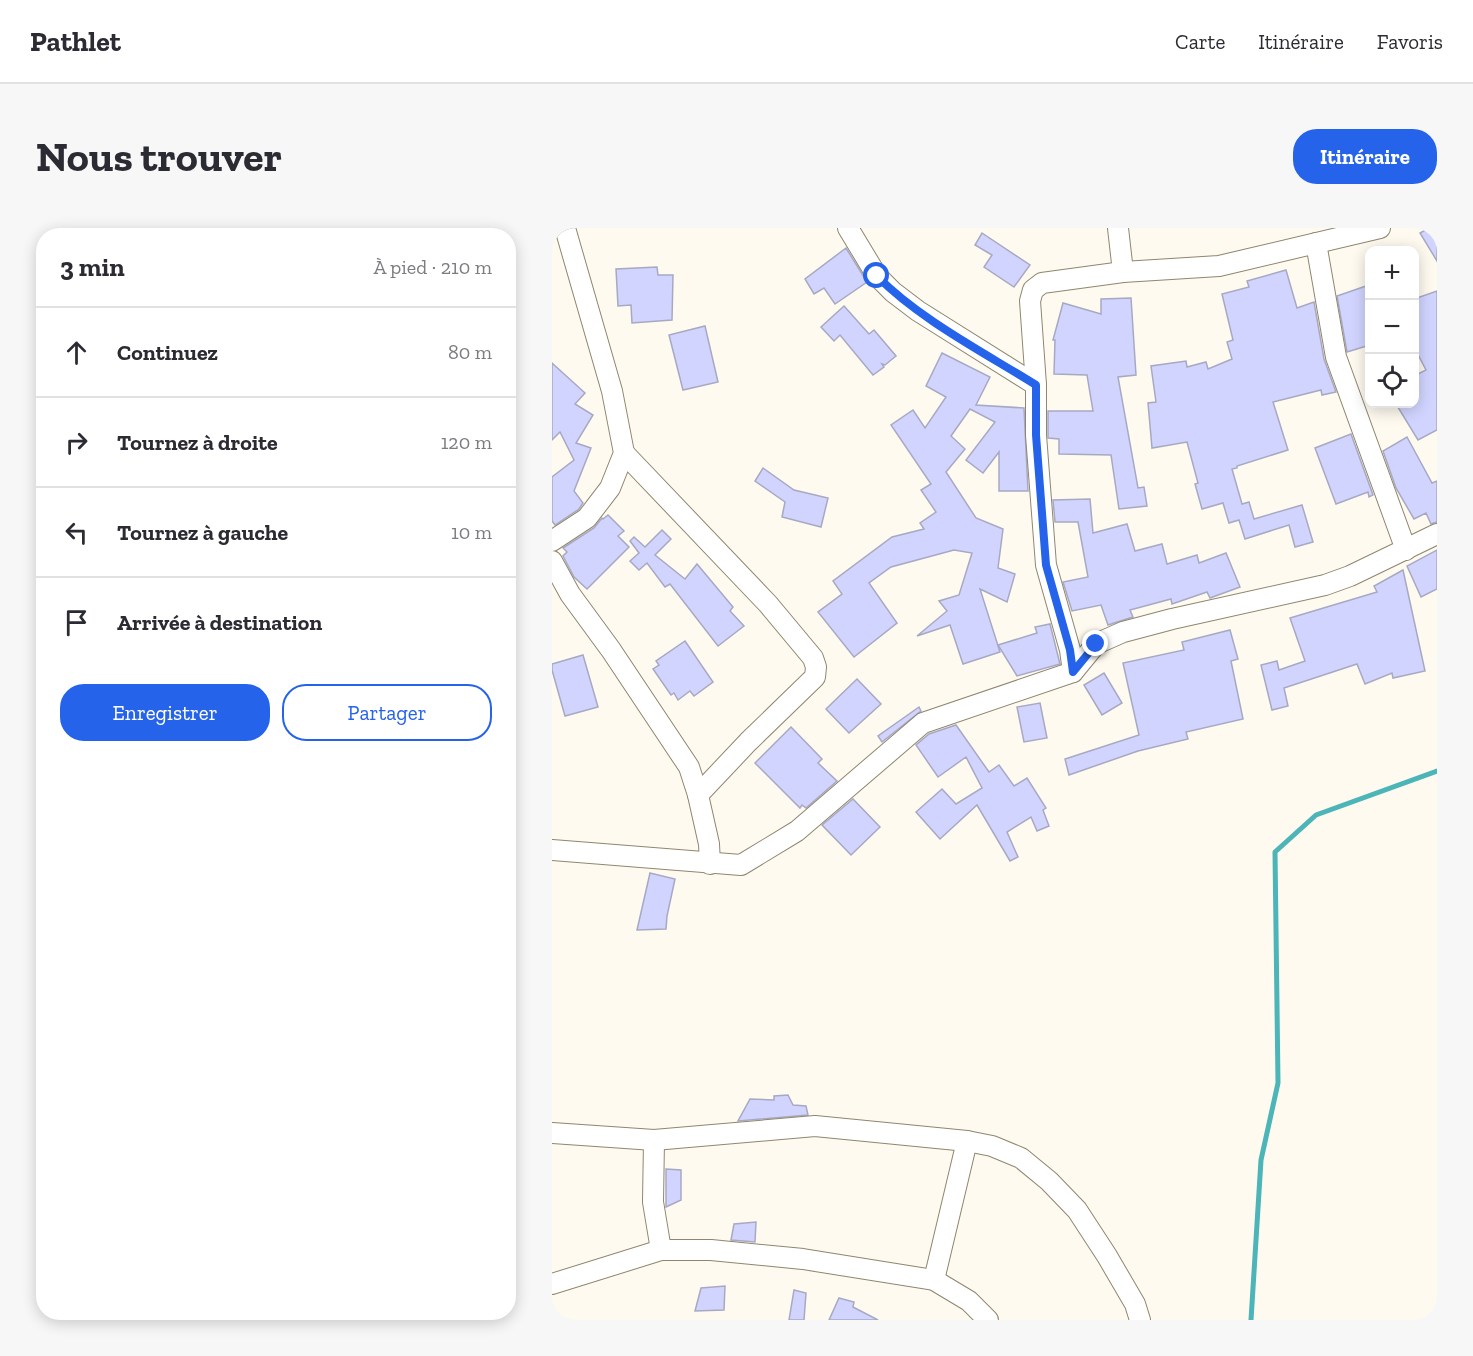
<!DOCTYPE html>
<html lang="fr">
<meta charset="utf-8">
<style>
:root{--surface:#fff;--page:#f7f7f7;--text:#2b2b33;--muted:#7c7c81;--line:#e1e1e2;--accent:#2563eb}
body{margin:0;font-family:"Zilla Slab",serif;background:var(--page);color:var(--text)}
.controls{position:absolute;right:18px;top:18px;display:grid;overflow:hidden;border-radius:12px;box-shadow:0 3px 15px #0003}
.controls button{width:54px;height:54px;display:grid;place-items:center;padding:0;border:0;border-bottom:2px solid var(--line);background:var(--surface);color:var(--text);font:30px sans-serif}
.stop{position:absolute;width:18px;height:18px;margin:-14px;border:4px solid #2563eb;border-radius:50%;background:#fff}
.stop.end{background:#2563eb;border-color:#fff;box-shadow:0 2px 6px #0008}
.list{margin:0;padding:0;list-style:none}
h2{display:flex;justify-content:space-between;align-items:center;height:78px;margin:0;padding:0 24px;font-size:26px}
h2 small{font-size:20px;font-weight:400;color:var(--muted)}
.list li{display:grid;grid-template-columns:39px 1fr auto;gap:18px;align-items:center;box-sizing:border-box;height:90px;padding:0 24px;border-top:2px solid var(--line)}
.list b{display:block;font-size:22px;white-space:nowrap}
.list em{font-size:20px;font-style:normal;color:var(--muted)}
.actions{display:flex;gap:12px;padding:18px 24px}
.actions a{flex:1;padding:14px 0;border:2px solid var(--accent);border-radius:24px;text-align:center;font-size:21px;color:var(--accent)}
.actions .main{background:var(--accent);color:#fff}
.icon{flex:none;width:33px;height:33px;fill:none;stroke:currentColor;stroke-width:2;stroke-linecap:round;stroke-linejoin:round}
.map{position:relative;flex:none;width:885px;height:1092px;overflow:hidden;border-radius:24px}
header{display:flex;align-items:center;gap:36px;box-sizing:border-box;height:84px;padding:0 30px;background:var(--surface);border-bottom:2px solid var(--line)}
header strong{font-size:28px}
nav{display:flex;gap:33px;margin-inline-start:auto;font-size:21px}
.intro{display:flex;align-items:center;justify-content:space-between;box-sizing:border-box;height:144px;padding:0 36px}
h1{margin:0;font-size:42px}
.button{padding:15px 27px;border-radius:24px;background:var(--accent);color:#fff;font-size:21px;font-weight:700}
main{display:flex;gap:36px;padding:0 36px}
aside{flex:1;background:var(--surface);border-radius:24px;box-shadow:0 3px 15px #0003}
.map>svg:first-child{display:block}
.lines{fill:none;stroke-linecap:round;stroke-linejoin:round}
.stream{stroke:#4bb5b8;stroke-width:5}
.building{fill:#d1d4fe;stroke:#a7a9c2;stroke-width:1.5}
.minor-casing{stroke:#90866e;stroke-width:22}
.minor{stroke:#fff;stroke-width:20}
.route{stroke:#2563eb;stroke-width:8}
</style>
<header>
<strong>Pathlet</strong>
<nav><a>Carte</a><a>Itinéraire</a><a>Favoris</a></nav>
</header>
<div class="intro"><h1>Nous trouver</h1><a class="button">Itinéraire</a></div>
<main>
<aside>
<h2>3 min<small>À pied · 210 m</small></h2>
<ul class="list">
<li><svg class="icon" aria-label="ahead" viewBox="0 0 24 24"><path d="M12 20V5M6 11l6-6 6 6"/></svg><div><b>Continuez</b></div><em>80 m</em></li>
<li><svg class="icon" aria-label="right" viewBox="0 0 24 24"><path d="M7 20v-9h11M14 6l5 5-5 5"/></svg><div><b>Tournez à droite</b></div><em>120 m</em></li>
<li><svg class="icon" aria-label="left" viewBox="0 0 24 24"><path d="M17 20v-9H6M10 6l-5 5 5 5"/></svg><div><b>Tournez à gauche</b></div><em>10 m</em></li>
<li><svg class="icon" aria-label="arrive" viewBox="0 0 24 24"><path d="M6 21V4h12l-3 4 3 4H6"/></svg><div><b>Arrivée à destination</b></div></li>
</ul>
<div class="actions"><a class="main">Enregistrer</a><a>Partager</a></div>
</aside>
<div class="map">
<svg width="885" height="1092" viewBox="0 0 885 1092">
<rect width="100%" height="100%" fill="#fefaf0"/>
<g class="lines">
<polyline class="stream" points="699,1092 709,932 726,855 723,624 764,587 885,543"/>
</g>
<g class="building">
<polygon points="877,0 885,0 885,33 868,5"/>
<polygon points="430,5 478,37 462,59 432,39 440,27 423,17"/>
<polygon points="294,20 315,54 283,76 272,60 262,66 253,51"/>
<polygon points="105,39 106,47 121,47 120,92 80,95 79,77 66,78 64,41"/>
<polygon points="734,42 745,80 762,74 772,131 784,164 770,167 769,162 721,174 736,222 685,238 685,240 680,241 690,276 697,274 702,291 750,277 761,314 743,319 737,297 693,311 687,292 677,295 671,275 650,281 643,256 646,255 635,214 600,220 596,175 604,174 599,138 634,133 635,139 654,134 656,141 680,131 675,114 681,112 670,66 697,59 695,53"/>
<polygon points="814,58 818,69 818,117 795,124 785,68"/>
<polygon points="885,63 885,202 866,212 844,176 862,176 862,148 874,142 862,119 862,71"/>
<polygon points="579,70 584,147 566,149 586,260 592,259 595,278 567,281 559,227 507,226 507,211 496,210 496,183 541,183 535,147 502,146 503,112 501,112 511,75 549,86 549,71"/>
<polygon points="292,78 317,106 322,102 344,128 333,137 330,136 332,139 321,147 288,107 282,113 269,99"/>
<polygon points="153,98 166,154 131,162 117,107"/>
<polygon points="390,125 438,149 424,177 472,180 476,263 447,263 447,224 431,245 414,232 443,194 418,181 399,208 413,221 394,244 424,290 451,301 446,340 463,346 455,374 428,361 448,424 411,436 398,397 365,408 395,383 387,373 407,367 420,325 402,322 339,339 317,355 345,395 302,429 266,384 290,366 281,353 340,309 372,301 368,295 384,284 369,262 379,256 339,197 361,182 373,200 394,169 374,158"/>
<polygon points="0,135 33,165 23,176 41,187 24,215 39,220 22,263 31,275 27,281 3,297 0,293 0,249 22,232 8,204 0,212"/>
<polygon points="799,206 821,267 817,269 816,264 784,276 763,220"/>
<polygon points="855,209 880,255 885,253 885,294 879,296 874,285 862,291 844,260 831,223"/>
<polygon points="211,240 242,262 276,270 269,299 230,289 233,274 203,253"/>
<polygon points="538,271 541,305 575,296 583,323 610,316 615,336 645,327 647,335 674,325 688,359 658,370 655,364 620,376 619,371 578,382 581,389 556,397 549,377 520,383 511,354 536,349 526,294 503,294 501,272"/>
<polygon points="56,287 72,303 66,308 77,319 35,361 22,349 11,328 15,324 11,320 42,300 50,290 51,291"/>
<polygon points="110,302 119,311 103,327 133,351 145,336 181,379 178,383 192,398 166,418 118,356 113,359 95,335 87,342 78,333 87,325 78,313 82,309 93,319"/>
<polygon points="885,322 885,361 869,369 855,338"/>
<polygon points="851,342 873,443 841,450 840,445 813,456 805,436 732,460 736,478 720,482 709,437 725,433 727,442 753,433 738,390 825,364 822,358"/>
<polygon points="498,396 508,436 465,448 446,417 485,405 483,399"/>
<polygon points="678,402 686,431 679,433 691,491 634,504 636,511 586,523 517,547 513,531 587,507 571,435 632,422 630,414"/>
<polygon points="133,413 161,454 142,468 138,463 126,472 122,465 119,467 101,441 107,437 104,433"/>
<polygon points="31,427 46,479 13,488 0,442 0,436"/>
<polygon points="552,445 570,475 550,487 532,457"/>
<polygon points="305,451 329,476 297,505 274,481"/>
<polygon points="488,475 495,510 472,514 465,479"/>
<polygon points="367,479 369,483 330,514 326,508"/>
<polygon points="404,497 437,544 447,537 462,558 475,550 494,580 491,582 497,598 485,603 479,589 455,604 466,629 458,633 425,577 388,611 364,584 390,561 404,576 430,560 414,529 386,549 364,517 377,506"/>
<polygon points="239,499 270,531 266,535 285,553 254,580 250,577 248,580 203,535"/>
<polygon points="301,571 328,599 299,627 270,597"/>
<polygon points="98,645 123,651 115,688 114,701 85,702"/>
<polygon points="236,867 241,877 254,878 256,887 186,893 198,871 222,872 222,868"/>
<polygon points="114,941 129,942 129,972 114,979"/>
<polygon points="204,994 203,1014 179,1012 182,996"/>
<polygon points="173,1058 172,1082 143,1083 149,1060"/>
<polygon points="242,1062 254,1065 252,1092 237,1092"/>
<polygon points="287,1070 302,1074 301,1079 326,1092 277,1092"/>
</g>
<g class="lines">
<g class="minor-casing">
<g id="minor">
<polyline points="296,0 325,48 341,64 366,83 484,157"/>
<polyline points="566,0 571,44"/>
<polyline points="764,15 784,129 854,322"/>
<polyline points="72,225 216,376 261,430 264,439 263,449 196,514 146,567"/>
<polyline points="0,313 35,290 58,260 72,225 60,163 13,0"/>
<polyline points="0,333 18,366 59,422 137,539 146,567 157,616 158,636"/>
<polyline points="521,444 518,422 494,337 484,207 484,157 478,73 481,62 490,55 571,44 667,38 828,0"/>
<polyline points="0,622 189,637 245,603 371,495 521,444 544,416 571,404 620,391 773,357 798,348 885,306"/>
<polyline points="0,905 102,912 263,898 415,913 440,918 469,930 497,953 525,982 555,1028 583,1076 588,1092"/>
<polyline points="102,912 101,974 109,1022"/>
<polyline points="382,1052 415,913"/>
<polyline points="0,1056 109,1022 159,1022 251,1031 382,1052 417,1073 436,1092"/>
</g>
</g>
<use href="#minor" class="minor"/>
</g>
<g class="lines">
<path class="route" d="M 325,48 C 367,91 433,125 484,157 L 484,207 L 494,337 L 518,422 L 521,444 L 544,416"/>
</g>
</svg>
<div class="controls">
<button>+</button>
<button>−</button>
<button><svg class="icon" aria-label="locate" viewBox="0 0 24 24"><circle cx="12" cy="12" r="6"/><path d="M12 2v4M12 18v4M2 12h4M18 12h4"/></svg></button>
</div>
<div class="stop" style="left:325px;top:48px"></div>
<div class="stop end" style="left:544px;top:416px"></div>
</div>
</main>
